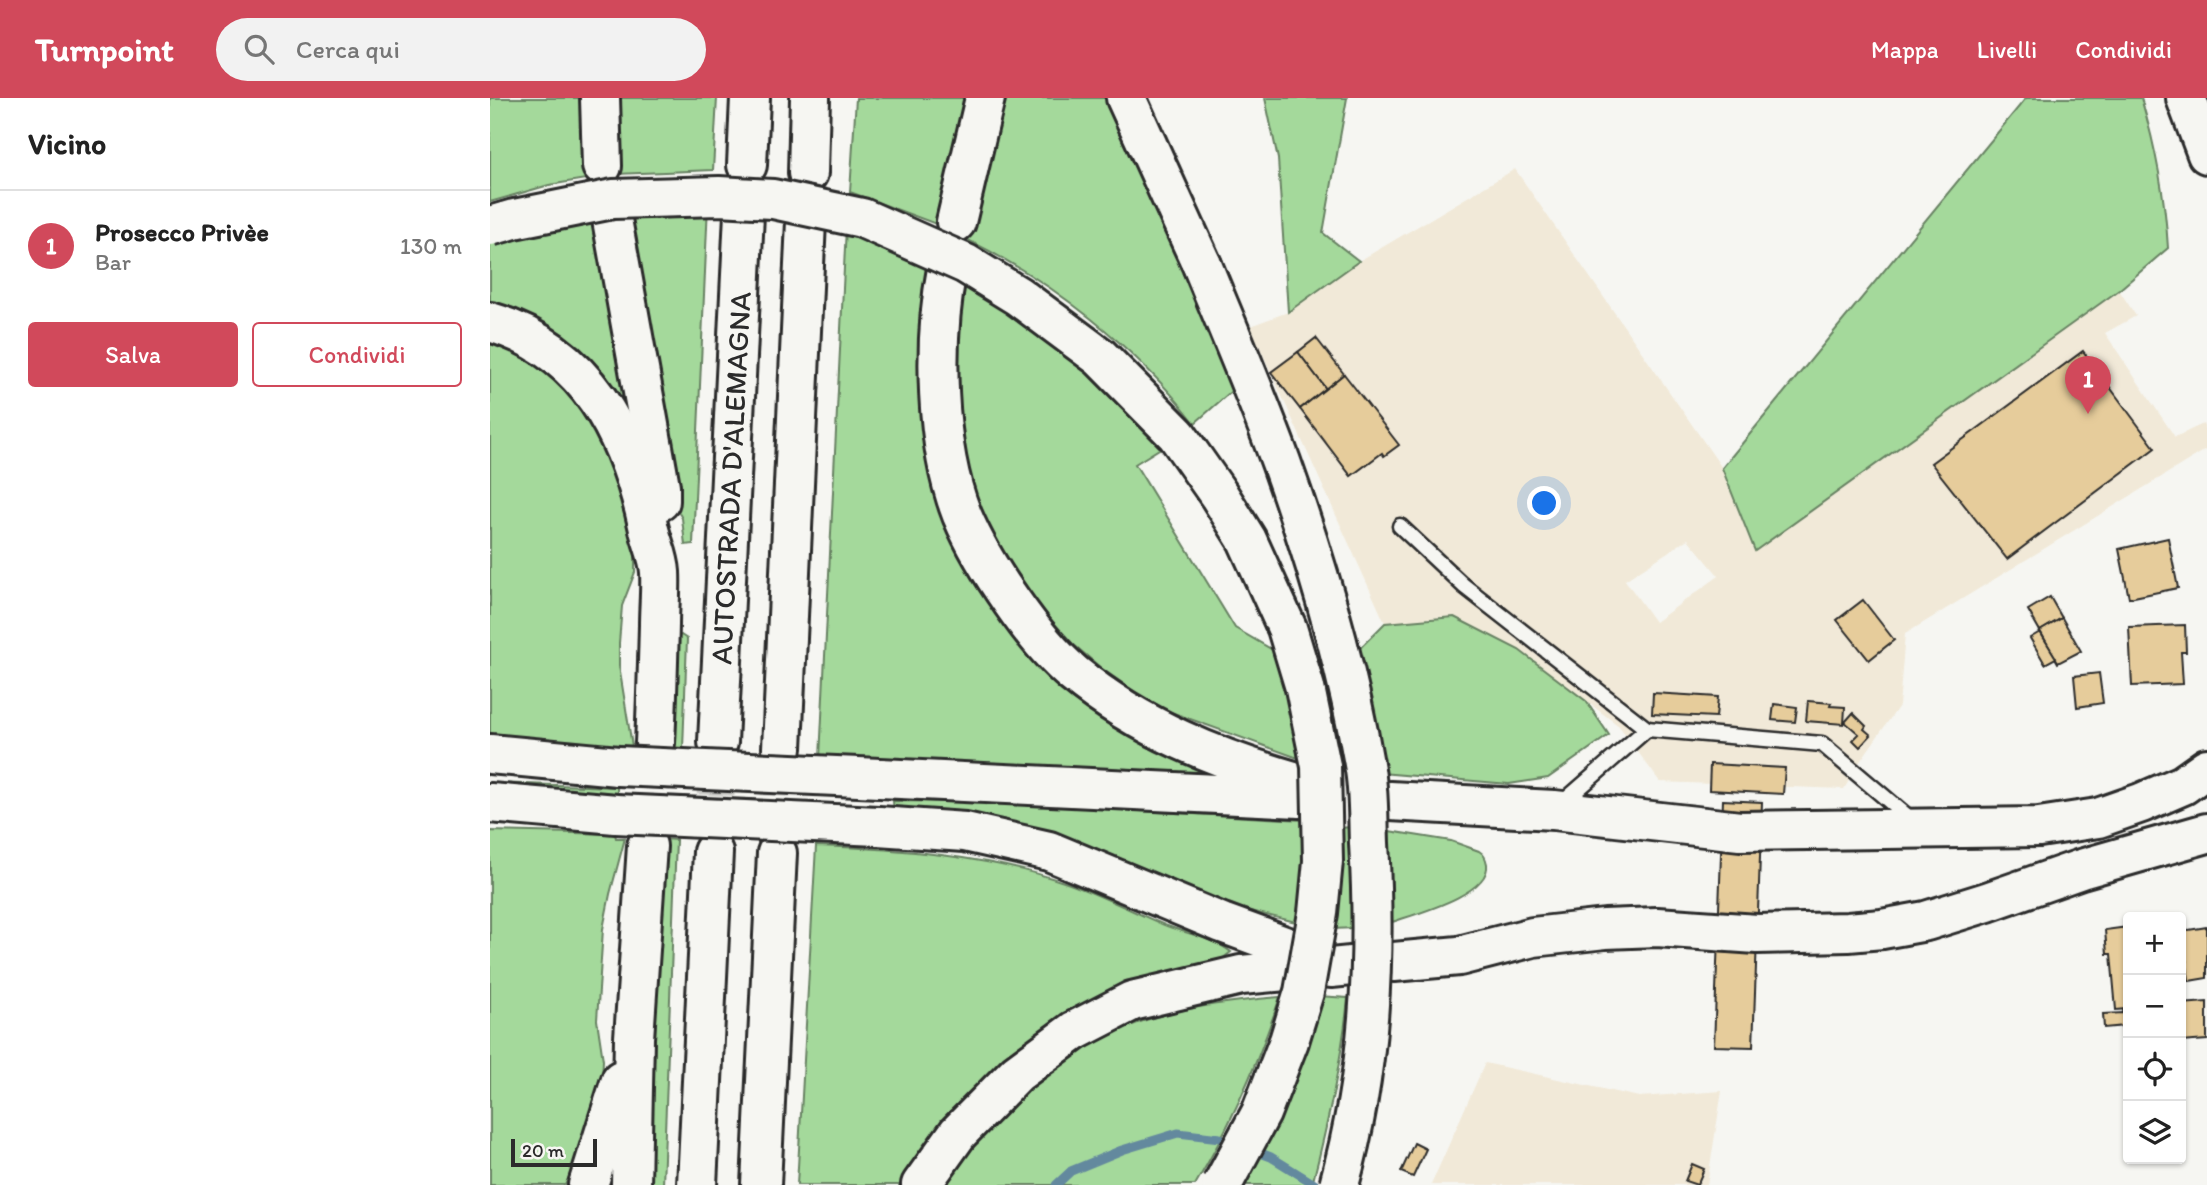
<!DOCTYPE html>
<html lang="it">
<meta charset="utf-8">
<style>
:root{--surface:#fff;--page:#f2f2f2;--text:#222;--muted:#767676;--line:#e0e0e0;--accent:#d1495b}
body{margin:0;font-family:Itim,sans-serif;background:var(--page);color:var(--text)}
.controls{position:absolute;right:21px;bottom:21px;display:grid;overflow:hidden;border-radius:7px;box-shadow:0 2px 5px #0004}
.controls button{width:63px;height:63px;display:grid;place-items:center;padding:0;border:0;border-bottom:2px solid var(--line);background:var(--surface);color:var(--text);font:35px sans-serif}
.scale{position:absolute;left:21px;bottom:18px;width:86px;box-sizing:border-box;padding-left:7px;border:4px solid #2b2b2b;border-top:0;font-size:19px;line-height:24px;white-space:nowrap;color:#2b2b2b;-webkit-text-stroke:5px #f6f6f2;paint-order:stroke}
.you{position:absolute;left:1055px;top:406px;width:24px;height:24px;margin:-18px;border:5px solid #fff;border-radius:50%;background:#1a73e8;box-shadow:0 0 0 10px #1a73e833}
.badge{display:grid;place-items:center;width:46px;height:46px;border-radius:50%;background:var(--accent);color:#fff;font-size:23px;font-weight:700}
.pin{position:absolute;translate:-50% -58px;filter:drop-shadow(0 2px 4px #0008)}
.pin::after{content:'';position:absolute;top:37px;width:24px;height:21px;background:inherit;clip-path:polygon(0 0,100% 0,50% 100%)}
.list{margin:0;padding:0;list-style:none}
h2{display:flex;justify-content:space-between;align-items:center;height:91px;margin:0;padding:0 28px;font-size:30px}
h2 small{font-size:23px;font-weight:400;color:var(--muted)}
.list li{display:grid;grid-template-columns:46px 1fr auto;gap:21px;align-items:center;box-sizing:border-box;height:112px;padding:0 28px;border-top:2px solid var(--line)}
.list b{display:block;font-size:26px;white-space:nowrap}
.list p{margin:0;font-size:23px;white-space:nowrap;color:var(--muted)}
.list em{font-size:23px;font-style:normal;color:var(--muted)}
.actions{display:flex;gap:14px;padding:21px 28px}
.actions a{flex:1;padding:16px 0;border:2px solid var(--accent);border-radius:7px;text-align:center;font-size:24px;color:var(--accent)}
.actions .main{background:var(--accent);color:#fff}
.icon{flex:none;width:38px;height:38px;fill:none;stroke:currentColor;stroke-width:2;stroke-linecap:round;stroke-linejoin:round}
.map{position:relative;flex:none;width:1717px;height:1087px;overflow:hidden}
header{display:flex;align-items:center;gap:42px;box-sizing:border-box;height:98px;padding:0 35px;background:var(--accent);color:#fff}
header strong{font-size:33px}
nav{display:flex;gap:38px;margin-inline-start:auto;font-size:24px}
.search{width:490px;height:63px;background:var(--page);display:flex;align-items:center;gap:18px;box-sizing:border-box;padding:0 24px;border-radius:38px;color:var(--muted);font-size:26px}
main{display:flex}
aside{flex:1;background:var(--surface)}
.map>svg:first-child{display:block}
.built{fill:#f1e9d8;fill-rule:evenodd}
.green{fill:#a4d99b;stroke:#688263;stroke-width:2}
.lines{fill:none;stroke-linecap:round;stroke-linejoin:round}
.stream{stroke:#64899e;stroke-width:9}
.building{fill:#e6cc9b;stroke:#2b2b2b;stroke-width:2}
.motorway-tunnel{stroke:#cdcdca;stroke-width:38;stroke-dasharray:38 19;stroke-linecap:butt}
.service-casing{stroke:#2b2b2b;stroke-width:19}
.primary-casing{stroke:#2b2b2b;stroke-width:44}
.motorway-casing{stroke:#2b2b2b;stroke-width:44}
.service{stroke:#f6f6f2;stroke-width:14}
.primary{stroke:#f6f6f2;stroke-width:38}
.motorway{stroke:#f6f6f2;stroke-width:38}
.motorway-bridge-casing{stroke:#2b2b2b;stroke-width:44;stroke-linecap:butt}
.motorway-bridge{stroke:#f6f6f2;stroke-width:38}
.labels{text-anchor:middle;stroke-width:6;stroke-linejoin:round;paint-order:stroke}
.street-label{font-size:30px;fill:#2b2b2b;stroke:#f6f6f2}
</style>
<header>
<strong>Turnpoint</strong>
<div class="search"><svg class="icon" aria-label="search" viewBox="0 0 24 24"><circle cx="10" cy="10" r="6"/><path d="M15 15l6 6"/></svg>Cerca qui</div>
<nav><a>Mappa</a><a>Livelli</a><a>Condividi</a></nav>
</header>
<main>
<aside>
<h2>Vicino<small></small></h2>
<ul class="list">
<li><span class="badge">1</span><div><b>Prosecco Privèe</b><p>Bar</p></div><em>130 m</em></li>
</ul>
<div class="actions"><a class="main">Salva</a><a>Condividi</a></div>
</aside>
<div class="map">
<svg width="1717" height="1087" viewBox="0 0 1717 1087">
<rect width="100%" height="100%" fill="#f6f6f2"/>
<filter id="ink" filterUnits="userSpaceOnUse"><feTurbulence type="fractalNoise" baseFrequency=".0143" numOctaves="2"/><feDisplacementMap in="SourceGraphic" scale="14" xChannelSelector="R" yChannelSelector="G"/><feConvolveMatrix kernelMatrix="1 2 1 2 8 2 1 2 1" color-interpolation-filters="sRGB"/></filter>
<g filter="url(#ink)">
<g class="built">
<path d="M 1025,71 L 1232,370 L 1265,453 L 1629,192 L 1646,218 L 1615,235 L 1685,339 L 1713,326 L 1717,335 L 1717,351 L 1415,536 L 1409,608 L 1371,662 L 1354,691 L 1170,684 L 1129,628 L 1029,552 L 964,519 L 895,525 L 760,228 L 798,214 L 869,163 ZM 1198,441 L 1229,478 L 1165,524 L 1135,482 Z"/>
<polygon points="995,965 1149,999 1232,993 1217,1087 941,1087"/>
</g>
<g class="green">
<polygon points="0,0 93,0 96,81 59,87 0,104"/>
<polygon points="121,0 227,0 223,72 126,76"/>
<polygon points="366,0 476,0 446,126 360,94"/>
<path d="M 507,0 L 619,0 L 746,289 L 705,325 C 646,249 561,182 474,140 Z"/>
<polygon points="775,0 857,0 833,135 869,163 798,214 788,61"/>
<path d="M 1536,0 L 1651,0 C 1666,50 1675,98 1678,150 L 1629,192 L 1265,453 L 1232,370 Z"/>
<polygon points="218,106 203,446 195,447 192,420 187,412 184,379 133,108"/>
<polygon points="102,112 142,312 134,315 0,213 0,136"/>
<polygon points="356,129 441,161 433,198 429,235 428,272 431,309 498,493 734,667 732,687 330,660"/>
<polygon points="467,171 516,198 677,346 645,366 745,530 786,554 801,620 808,660 678,613 648,596 611,570 583,546 534,492 490,413 469,343"/>
<polygon points="0,242 21,249 65,279 112,337 140,423 145,456 145,474 132,508 129,545 129,568 142,648 0,640"/>
<polygon points="964,519 1029,552 1096,603 1119,637 1058,680 1019,686 891,675 868,552 895,525"/>
<polygon points="191,537 197,541 193,651 182,651 188,539"/>
<polygon points="0,685 127,689 127,700 0,694"/>
<polygon points="403,703 484,704 814,722 812,778 806,824 764,814 404,715"/>
<polygon points="860,729 864,830 843,831 851,730"/>
<polygon points="0,733 125,736 126,740 135,740 120,796 113,831 107,922 113,962 112,983 83,1072 75,1087 0,1087"/>
<path d="M 899,733 L 961,743 L 989,753 C 994,756 996,760 997,766 C 1001,796 925,816 902,824 Z"/>
<polygon points="173,741 186,742 173,1087 157,1087 161,1039"/>
<path d="M 326,748 C 410,751 494,757 574,784 C 607,795 639,812 672,826 C 693,835 722,839 741,854 L 732,861 L 638,892 L 415,1087 L 307,1087 Z"/>
<path d="M 828,898 L 858,900 C 852,963 838,1025 822,1087 L 747,1087 Z"/>
<path d="M 790,899 C 768,965 741,1027 705,1087 L 449,1087 C 469,1063 488,1036 511,1014 C 548,977 609,937 659,921 C 701,908 746,903 790,899 Z"/>
</g>
<g class="lines">
<g class="stream">
<polyline points="760,1051 781,1059 826,1087"/>
<polyline points="566,1087 581,1073 632,1052 688,1035 730,1040 744,1045"/>
</g>
</g>
<g class="building">
<polygon points="826,240 854,276 836,291 808,254"/>
<polygon points="1593,253 1665,350 1517,461 1441,365"/>
<polygon points="808,254 836,291 810,311 781,274"/>
<polygon points="854,276 909,347 894,358 892,355 861,378 810,311"/>
<polygon points="1678,440 1688,490 1639,500 1629,451"/>
<polygon points="1560,499 1572,520 1550,533 1538,512"/>
<polygon points="1373,502 1404,542 1379,562 1347,522"/>
<polygon points="1572,520 1591,553 1568,565 1550,533"/>
<polygon points="1695,527 1696,554 1691,554 1693,586 1642,588 1639,529"/>
<polygon points="1550,534 1566,560 1555,566 1540,540"/>
<polygon points="1609,575 1613,605 1587,609 1584,578"/>
<polygon points="1163,595 1228,599 1226,619 1162,616"/>
<polygon points="1318,603 1341,605 1340,608 1355,609 1354,626 1316,623"/>
<polygon points="1284,606 1307,609 1305,624 1282,622"/>
<polygon points="1363,615 1376,628 1374,631 1381,637 1370,649 1363,642 1369,636 1355,624"/>
<polygon points="1220,666 1295,670 1293,696 1219,692"/>
<polygon points="1233,702 1272,704 1263,949 1224,948"/>
<polygon points="1638,829 1638,911 1626,912 1621,856 1617,856 1615,832"/>
<polygon points="1717,829 1717,880 1699,883 1692,833"/>
<polygon points="1717,904 1717,942 1691,944 1691,906"/>
<polygon points="1633,911 1638,911 1638,949 1637,949"/>
<polygon points="1634,915 1635,928 1614,930 1613,916"/>
<polygon points="924,1045 936,1051 923,1079 911,1074"/>
<polygon points="1202,1066 1214,1071 1207,1087 1195,1083"/>
</g>
<g class="lines">
<g class="motorway-tunnel">
<polyline points="157,748 165,645"/>
<polyline points="223,754 228,644"/>
<polyline points="287,755 292,650"/>
</g>
<g class="service-casing">
<g id="service">
<polyline points="910,428 974,488 1157,631"/>
<polyline points="1071,706 1157,631 1332,646 1424,724"/>
</g>
</g>
<g class="primary-casing">
<polyline id="primary" points="1696,0 1717,56"/>
</g>
<g class="motorway-casing">
<g id="motorway">
<polyline points="110,0 112,68"/>
<polyline points="636,0 712,167"/>
<polyline points="257,67 260,0"/>
<polyline points="318,75 320,0"/>
<polyline points="121,116 170,388 170,403"/>
<polyline points="466,124 495,0"/>
<path d="M 457,171 C 443,244 445,348 472,417 C 485,448 503,477 522,504 C 540,530 560,556 584,576 C 650,630 727,661 807,684"/>
<path d="M 0,224 C 97,252 138,336 158,427 C 161,443 169,458 170,474 C 171,491 169,510 169,527 C 168,566 167,606 165,645"/>
<polyline points="228,644 254,116"/>
<polyline points="292,650 316,123"/>
<polyline points="0,656 128,668"/>
<polyline points="390,680 810,700"/>
<polyline points="900,703 1064,712 1250,733 1549,729 1608,720 1651,705 1693,687 1717,670"/>
<polyline points="0,705 126,716"/>
<polyline points="388,728 475,734 559,753 732,825 800,850"/>
<polyline points="904,864 969,858 1043,839 1115,831 1167,829 1267,836 1358,834 1392,831 1436,823 1497,804 1591,771 1717,735"/>
<polyline points="841,870 861,868"/>
<polyline points="98,1087 131,982"/>
<polyline points="141,1087 144,940 157,748"/>
<polyline points="207,1087 223,754"/>
<polyline points="271,1087 287,755"/>
<polyline points="431,1087 468,1035 527,975 584,933 642,903 751,877 796,873"/>
</g>
</g>
<use href="#service" class="service"/>
<use href="#primary" class="primary"/>
<use href="#motorway" class="motorway"/>
<g class="motorway-bridge-casing">
<g id="motorway-bridge">
<polyline points="0,128 24,121 123,101 229,98 283,101 372,120 476,166 528,198 610,259 687,337 729,397 757,442 797,530 815,590 831,668 833,763 828,815 814,894 799,943 771,1015 732,1087"/>
<path d="M 712,167 C 739,233 767,298 791,364 C 826,462 856,563 874,666 C 879,691 878,719 879,745 C 886,862 880,974 849,1087"/>
<polyline points="128,668 390,680"/>
<polyline points="126,716 388,728"/>
</g>
</g>
<use href="#motorway-bridge" class="motorway-bridge"/>
</g>
</g>
<g class="labels">
<g class="street-label">
<text transform="translate(241 380) rotate(-87)" y="10">AUTOSTRADA D'ALEMAGNA</text>
</g>
</g>
</svg>
<div class="controls">
<button>+</button>
<button>−</button>
<button><svg class="icon" aria-label="locate" viewBox="0 0 24 24"><circle cx="12" cy="12" r="6"/><path d="M12 2v4M12 18v4M2 12h4M18 12h4"/></svg></button>
<button><svg class="icon" aria-label="layers" viewBox="0 0 24 24"><path d="M12 4l9 5-9 5-9-5zM3 14l9 5 9-5"/></svg></button>
</div>
<div class="scale">20 m</div>
<div class="you"></div>
<div class="pin badge" style="left:1598px;top:316px">1</div>
</div>
</main>
